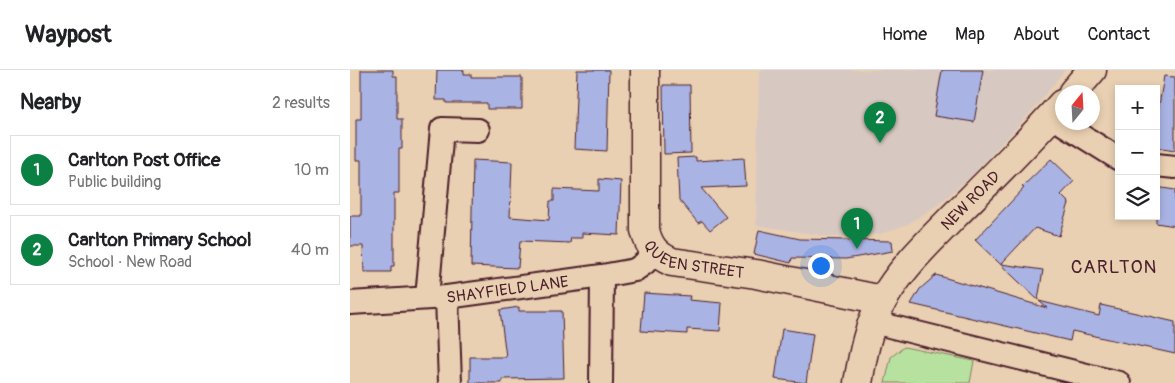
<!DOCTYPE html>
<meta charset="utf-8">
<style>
:root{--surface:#fff;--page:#f2f2f2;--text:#202124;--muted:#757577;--line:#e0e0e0;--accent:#0b8043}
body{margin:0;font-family:Pangolin,sans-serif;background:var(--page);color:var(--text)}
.controls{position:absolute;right:15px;top:15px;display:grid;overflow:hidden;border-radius:0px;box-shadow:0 2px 8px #0003}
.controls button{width:45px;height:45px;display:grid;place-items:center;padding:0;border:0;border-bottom:1px solid var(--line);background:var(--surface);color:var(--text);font:25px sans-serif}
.compass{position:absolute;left:705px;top:15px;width:45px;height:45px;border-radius:50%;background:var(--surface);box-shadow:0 2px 8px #0003;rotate:18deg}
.you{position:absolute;left:470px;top:195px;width:18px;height:18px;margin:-12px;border:4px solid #fff;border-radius:50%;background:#1a73e8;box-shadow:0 0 0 8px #1a73e833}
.badge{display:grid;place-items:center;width:32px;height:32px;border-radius:50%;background:var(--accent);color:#fff;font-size:16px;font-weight:700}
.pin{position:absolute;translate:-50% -41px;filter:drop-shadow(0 1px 2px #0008)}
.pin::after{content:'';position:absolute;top:26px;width:18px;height:15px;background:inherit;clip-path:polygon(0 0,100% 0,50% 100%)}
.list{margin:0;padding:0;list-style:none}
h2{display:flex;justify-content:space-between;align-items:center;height:65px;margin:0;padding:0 20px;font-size:21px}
h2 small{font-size:16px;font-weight:400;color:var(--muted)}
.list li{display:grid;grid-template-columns:32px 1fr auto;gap:15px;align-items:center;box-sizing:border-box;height:70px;margin:0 10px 10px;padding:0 10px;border:1px solid var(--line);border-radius:0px}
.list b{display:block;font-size:19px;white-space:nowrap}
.list p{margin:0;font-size:16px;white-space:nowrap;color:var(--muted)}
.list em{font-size:16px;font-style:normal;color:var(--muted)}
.icon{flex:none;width:28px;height:28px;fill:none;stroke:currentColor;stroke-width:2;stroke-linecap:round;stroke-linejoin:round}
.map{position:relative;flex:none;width:825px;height:313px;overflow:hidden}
header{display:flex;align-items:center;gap:30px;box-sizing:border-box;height:70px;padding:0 25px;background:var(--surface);border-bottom:1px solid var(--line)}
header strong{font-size:24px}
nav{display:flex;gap:28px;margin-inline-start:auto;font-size:18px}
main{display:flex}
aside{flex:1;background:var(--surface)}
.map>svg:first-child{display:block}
.built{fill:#d7c8c1}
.green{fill:#b7e19e;stroke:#808064}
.building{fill:#aab4e4;stroke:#4a1f2b}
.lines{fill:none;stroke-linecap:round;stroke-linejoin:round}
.street-casing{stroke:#4a1f2b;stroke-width:26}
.secondary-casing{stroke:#4a1f2b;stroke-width:31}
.street{stroke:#ead0b2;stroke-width:22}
.secondary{stroke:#ead0b2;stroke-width:28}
.labels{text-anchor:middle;stroke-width:4;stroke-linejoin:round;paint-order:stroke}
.street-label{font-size:16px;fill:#4a1f2b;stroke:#ead0b2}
.quarter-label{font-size:19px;letter-spacing:1px;fill:#4a1f2b;stroke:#ead0b2}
</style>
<header>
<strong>Waypost</strong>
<nav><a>Home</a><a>Map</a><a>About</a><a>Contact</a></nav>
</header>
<main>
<aside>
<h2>Nearby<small>2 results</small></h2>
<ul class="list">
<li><span class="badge">1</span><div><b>Carlton Post Office</b><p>Public building</p></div><em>10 m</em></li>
<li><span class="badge">2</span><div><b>Carlton Primary School</b><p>School · New Road</p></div><em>40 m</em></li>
</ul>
</aside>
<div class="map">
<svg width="825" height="313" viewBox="0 0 825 313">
<rect width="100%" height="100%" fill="#ead0b2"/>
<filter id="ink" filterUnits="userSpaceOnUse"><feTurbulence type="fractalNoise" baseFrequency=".02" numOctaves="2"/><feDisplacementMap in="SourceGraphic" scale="10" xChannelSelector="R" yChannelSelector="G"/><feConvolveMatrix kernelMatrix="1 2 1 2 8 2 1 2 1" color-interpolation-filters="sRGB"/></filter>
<g filter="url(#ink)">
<polygon class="built" points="409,0 715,0 682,41 622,105 589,134 558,154 531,164 482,167 406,155"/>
<polygon class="green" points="554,277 624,291 620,313 535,313 541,287"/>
<g class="building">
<polygon points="11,0 43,0 43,6 47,6 47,49 52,49 52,79 49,79 49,123 44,123 44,196 41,196 41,202 14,202 13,176 0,176 0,146 11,146 11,90 6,90 6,49 11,49"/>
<polygon points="87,0 114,0 114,4 121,4 121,7 172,7 172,39 137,39 137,33 96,33 96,30 86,30"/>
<polygon points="227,0 259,0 257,81 224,79"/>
<polygon points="592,0 633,0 624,52 584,46"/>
<polygon points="814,6 825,7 825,80 806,77 806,53"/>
<polygon points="313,15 340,15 341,83 314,84"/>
<polygon points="346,87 346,91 394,88 396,116 351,118 376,147 360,160 352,151 348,153 329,130 327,88"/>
<polygon points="701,89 724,111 711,125 719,133 709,166 685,158 651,194 693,200 688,230 625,170 674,118 672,117"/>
<polygon points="123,90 162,92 160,147 199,150 200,131 204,131 204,119 249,121 249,109 271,111 269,165 232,163 232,168 221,168 220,173 170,171 168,198 121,196"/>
<polygon points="806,117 825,120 825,156 806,153"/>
<polygon points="409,160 450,169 542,171 543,181 496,189 442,188 441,193 404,184"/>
<polygon points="586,205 697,238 689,231 749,246 751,235 825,252 825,284 722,261 720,271 561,234 570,219"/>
<polygon points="294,223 340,226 339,230 372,233 370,261 337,259 337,264 291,261"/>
<polygon points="169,237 169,241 212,241 214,308 152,309 152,313 120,313 120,287 156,287 150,240"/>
<polygon points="432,259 463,264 456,313 425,309"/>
</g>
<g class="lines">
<g class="street-casing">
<g id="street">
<polyline points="702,47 769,89"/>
<polyline points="806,95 825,97"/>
<polyline points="97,227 100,313"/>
<polyline points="77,228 92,59 128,60"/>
<path id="s1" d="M 0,233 L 97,227 L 252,206 L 285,200 L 295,193 L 303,180"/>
<polyline points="523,252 769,313"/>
<polyline points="251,313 252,206"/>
</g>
</g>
<g class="secondary-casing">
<g id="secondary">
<path id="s2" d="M 295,0 L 295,160 C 299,177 306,185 322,192 L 406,204 L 532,230"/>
<polyline points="723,22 742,0"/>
<path id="s3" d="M 508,313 C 513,284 518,255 533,230 C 551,198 579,172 604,146 C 641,109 678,73 712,34"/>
</g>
</g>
<use href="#street" class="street"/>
<use href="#secondary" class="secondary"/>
</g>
</g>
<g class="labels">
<g class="street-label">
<text dy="6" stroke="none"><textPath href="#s3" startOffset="220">NEW ROAD</textPath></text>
<text dy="6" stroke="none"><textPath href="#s2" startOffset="224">QUEEN STREET</textPath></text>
<text dy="6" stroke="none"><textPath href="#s1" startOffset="158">SHAYFIELD LANE</textPath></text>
</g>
<g class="quarter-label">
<text x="764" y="203">CARLTON</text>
</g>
</g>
</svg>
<div class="controls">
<button>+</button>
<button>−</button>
<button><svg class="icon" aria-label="layers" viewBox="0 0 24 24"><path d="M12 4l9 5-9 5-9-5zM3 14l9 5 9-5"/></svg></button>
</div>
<svg class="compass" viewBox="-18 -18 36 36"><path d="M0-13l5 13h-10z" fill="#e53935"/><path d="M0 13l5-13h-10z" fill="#757577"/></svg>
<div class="you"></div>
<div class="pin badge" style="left:507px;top:179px">1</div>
<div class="pin badge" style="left:530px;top:73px">2</div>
</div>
</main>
